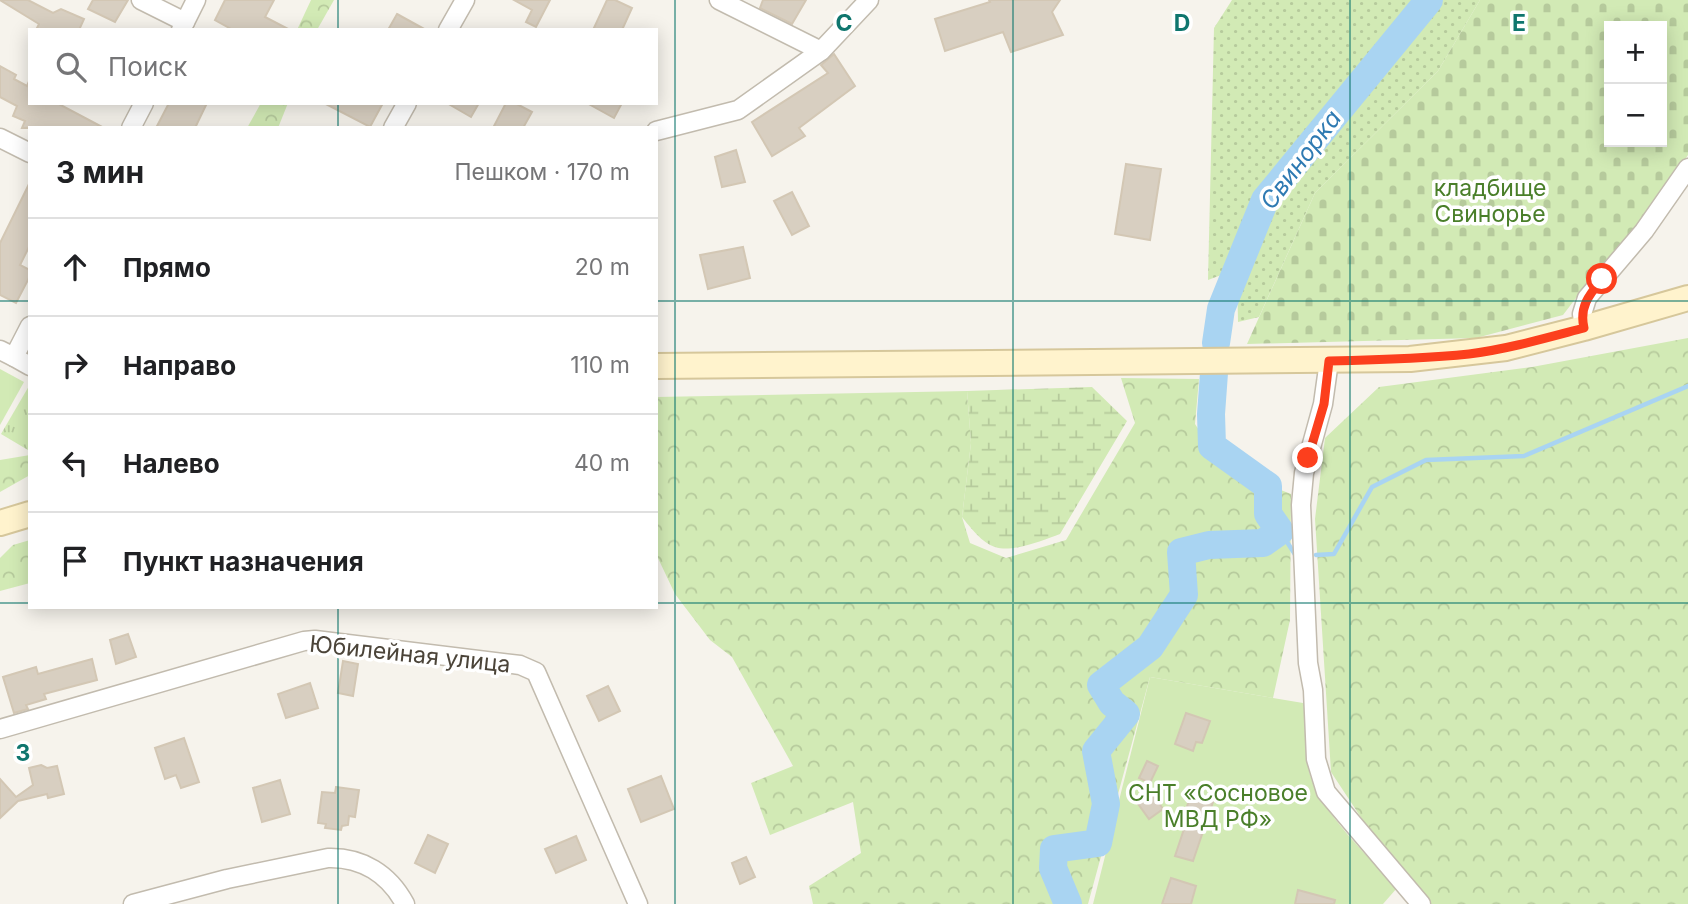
<!DOCTYPE html>
<html lang="ru">
<meta charset="utf-8">
<style>
:root{--surface:#fff;--page:#f6f6f6;--text:#202124;--muted:#757577;--line:#e0e0e0}
body{margin:0;font-family:Inter,sans-serif;background:var(--page);color:var(--text)}
.controls{position:absolute;right:21px;top:21px;display:grid;overflow:hidden;border-radius:0px;box-shadow:0 4px 18px #0003}
.controls button{width:63px;height:63px;display:grid;place-items:center;padding:0;border:0;border-bottom:2px solid var(--line);background:var(--surface);color:var(--text);font:35px sans-serif}
.stop{position:absolute;width:21px;height:21px;margin:-16px;border:5px solid #fc3f1d;border-radius:50%;background:#fff}
.stop.end{background:#fc3f1d;border-color:#fff;box-shadow:0 2px 7px #0008}
.list{margin:0;padding:0;list-style:none}
h2{display:flex;justify-content:space-between;align-items:center;height:91px;margin:0;padding:0 28px;font-size:30px}
h2 small{font-size:23px;font-weight:400;color:var(--muted)}
.list li{display:grid;grid-template-columns:46px 1fr auto;gap:21px;align-items:center;box-sizing:border-box;height:98px;padding:0 28px;border-top:2px solid var(--line)}
.list b{display:block;font-size:26px;white-space:nowrap}
.list em{font-size:23px;font-style:normal;color:var(--muted)}
.icon{flex:none;width:38px;height:38px;fill:none;stroke:currentColor;stroke-width:2;stroke-linecap:round;stroke-linejoin:round}
.map{position:relative;flex:none;width:1688px;height:904px;overflow:hidden}
.search{position:absolute;background:var(--surface);box-shadow:0 4px 18px #0003;left:28px;top:28px;width:630px;height:77px;display:flex;align-items:center;gap:18px;box-sizing:border-box;padding:0 24px;border-radius:0px;color:var(--muted);font-size:26px}
.panel{position:absolute;background:var(--surface);box-shadow:0 4px 18px #0003;left:28px;top:126px;width:630px;height:483px;border-radius:0px}
.map>svg:first-child{display:block}
.grass{fill:url(#grass-dots)}
.forest{fill:url(#forest-crowns)}
.wetland{fill:url(#wetland-marsh)}
.cemetery{fill:url(#cemetery-stones);fill-rule:evenodd}
.park{fill:url(#park-tufts)}
.garden{fill:#d2eab5}
.lines{fill:none;stroke-linecap:round;stroke-linejoin:round}
.stream{stroke:#a9d4f2;stroke-width:4.5}
.river{stroke:#a9d4f2;stroke-width:28}
.building{fill:#d8cfc1;stroke:#d3c7b4;stroke-width:2}
.minor-casing{stroke:#c2bbae;stroke-width:21}
.secondary-casing{stroke:#d6c79b;stroke-width:28}
.minor{stroke:#fff;stroke-width:18}
.secondary{stroke:#fff3cd;stroke-width:24}
.route{stroke:#fc3f1d;stroke-width:9}
.grid{fill:none;stroke:#0f766e;stroke-width:2;stroke-opacity:0.55}
.labels{text-anchor:middle;stroke-width:7;stroke-linejoin:round;paint-order:stroke}
.park-label{font-size:23px;fill:#4a7f2a;stroke:#fff}
.street-label{font-size:23px;fill:#4b4439;stroke:#fff}
.water-label{font-size:24px;font-style:italic;fill:#2e7ab2;stroke:#fff}
.grid-label{font-size:23px;text-anchor:middle;font-weight:bold;fill:#0f766e;stroke:#fff;stroke-width:7;stroke-linejoin:round;paint-order:stroke}
</style>
<div class="map">
<svg width="1688" height="904" viewBox="0 0 1688 904">
<defs>
<pattern id="grass-dots" width="8" height="8" patternUnits="userSpaceOnUse" patternTransform="scale(1.75)"><rect width="8" height="8" fill="#d2eab5"/><path d="M2 2h.1M6 6h.1" fill="none" stroke="#b6ca9c" stroke-width="1.8" stroke-linecap="round"/></pattern>
<pattern id="forest-crowns" width="20" height="18" patternUnits="userSpaceOnUse" patternTransform="scale(1.75)"><rect width="20" height="18" fill="#d2eab5"/><path d="M2 6a3 3 0 1 1 6 0M12 15a3 3 0 1 1 6 0" fill="none" stroke="#b6ca9c"/></pattern>
<pattern id="wetland-marsh" width="20" height="14" patternUnits="userSpaceOnUse" patternTransform="scale(1.75)"><rect width="20" height="14" fill="#d2eab5"/><path d="M1 5h8M5 5V1M11 12h8M15 12V8" fill="none" stroke="#b6ca9c"/></pattern>
<pattern id="cemetery-stones" width="16" height="16" patternUnits="userSpaceOnUse" patternTransform="scale(1.75)"><rect width="16" height="16" fill="#d2eab5"/><path d="M2 7V4a2 2 0 0 1 4 0v3zM10 15v-3a2 2 0 0 1 4 0v3z" fill="#b6ca9c"/></pattern>
<pattern id="park-tufts" width="24" height="20" patternUnits="userSpaceOnUse" patternTransform="scale(1.75)"><rect width="24" height="20" fill="#d2eab5"/><path d="M3 7l-1-3M5 7V3M7 7l1-3M15 17l-1-3M17 17v-4M19 17l1-3" fill="none" stroke="#b6ca9c"/></pattern>
</defs>
<rect width="100%" height="100%" fill="#f6f3ec"/>
<polygon class="grass" points="1232,0 1480,0 1438,71 1315,193 1259,317 1238,322 1237,269 1208,280 1214,28"/>
<g class="forest">
<polygon points="311,0 334,0 317,30 297,30"/>
<polygon points="261,103 288,103 278,128 247,128"/>
<polygon points="1688,338 1688,904 1418,904 1331,772 1315,519 1325,438 1379,387 1532,367"/>
<polygon points="1121,378 1199,379 1195,424 1223,467 1291,494 1290,620 1273,698 1150,677 1088,904 813,904 809,886 861,853 853,802 770,835 751,783 793,766 732,657 710,640 675,594 656,554 656,397 967,391 971,443 962,517 970,543 1006,558 1066,540 1135,423"/>
<polygon points="30,455 30,475 0,492 0,460"/>
<polygon points="30,540 30,583 0,591 0,558 13,545"/>
</g>
<path class="wetland" d="M 1092,387 L 1127,421 L 1060,534 C 1043,540 1013,553 995,547 C 982,543 970,527 962,517 L 971,443 L 967,391 Z"/>
<path class="cemetery" d="M 1480,0 L 1688,0 L 1688,155 L 1633,235 L 1576,298 L 1563,315 L 1476,338 L 1247,344 L 1315,193 L 1438,71 ZM 1609,26 L 1662,26 L 1662,142 L 1609,142 Z"/>
<polygon class="park" points="29,386 30,448 28,450 1,434"/>
<g class="garden">
<polygon points="0,369 24,382 0,425"/>
<path d="M 1150,677 L 1309,704 C 1308,724 1306,745 1308,765 C 1312,804 1371,859 1397,888 L 1383,904 L 1093,904 Z"/>
</g>
<g class="lines">
<g class="stream">
<polyline points="1280,531 1296,556"/>
<polyline points="1316,555 1334,554 1372,487 1426,460 1524,456 1688,386"/>
</g>
<g class="river">
<polyline points="1216,343 1221,309 1265,200 1429,0"/>
<polyline points="1068,904 1053,868 1054,849 1098,843 1106,804 1096,751 1126,714 1112,703 1101,685 1150,647 1184,595 1181,552 1209,545 1263,543 1280,531 1268,514 1268,486 1212,446 1211,414 1214,373"/>
</g>
</g>
<g class="building">
<polygon points="0,0 28,0 53,13 61,9 84,19 79,30 36,30 39,24"/>
<polygon points="93,0 128,0 115,22 88,9"/>
<polygon points="225,0 274,0 265,17 290,30 233,30 215,20"/>
<polygon points="514,0 550,0 536,27 526,22 532,10"/>
<polygon points="607,0 615,0 632,8 622,30 593,30"/>
<polygon points="763,0 806,0 792,24 760,8"/>
<polygon points="989,0 1060,0 1052,12 1063,35 1011,52 1003,32 945,51 935,19 990,2"/>
<polygon points="397,14 426,30 388,30"/>
<polygon points="834,54 855,86 799,128 805,136 772,156 752,122 828,73 821,65"/>
<polygon points="0,66 16,75 14,79 27,86 30,79 30,103 57,103 104,128 22,128 25,121 13,116 17,106 0,97"/>
<polygon points="169,103 207,103 195,128 156,128"/>
<polygon points="324,103 383,103 370,127"/>
<polygon points="447,103 479,103 471,117"/>
<polygon points="506,103 515,103 532,112 523,128 493,128"/>
<polygon points="587,103 622,103 614,118"/>
<polygon points="736,150 745,182 722,187 715,157"/>
<polygon points="1126,164 1161,169 1150,240 1115,234"/>
<polygon points="30,182 30,245 20,265 30,270 30,276 16,303 0,295 0,243"/>
<polygon points="792,192 809,226 792,235 774,201"/>
<polygon points="743,247 750,278 708,289 700,255"/>
<polygon points="128,634 136,657 116,664 110,640"/>
<polygon points="92,659 97,680 44,694 46,699 26,705 28,709 14,713 3,677 36,667 38,674"/>
<polygon points="343,661 358,664 353,696 338,693"/>
<polygon points="310,683 318,708 286,718 278,694"/>
<polygon points="608,686 620,711 599,721 587,696"/>
<polygon points="1186,713 1210,721 1202,743 1196,742 1193,751 1175,744"/>
<polygon points="184,738 199,782 181,788 176,775 165,779 155,748"/>
<polygon points="1147,761 1158,766 1150,783 1139,778"/>
<polygon points="41,765 47,768 57,766 64,794 48,798 47,794 18,801 0,818 0,779 16,797 33,785 29,768"/>
<polygon points="661,776 674,809 641,822 628,789"/>
<polygon points="280,780 290,814 262,822 253,788"/>
<polygon points="336,787 359,790 355,817 349,816 348,825 342,826 341,830 325,828 326,824 318,823 322,792 335,793"/>
<polygon points="1151,791 1163,809 1149,819 1136,801"/>
<polygon points="1191,794 1214,799 1193,861 1175,856 1186,823 1182,822"/>
<polygon points="428,835 448,844 435,873 415,863"/>
<polygon points="576,836 586,860 556,873 545,849"/>
<polygon points="746,857 755,877 740,884 732,863"/>
<polygon points="1171,878 1196,886 1191,904 1162,904"/>
<polygon points="1298,890 1335,900 1334,904 1295,904"/>
</g>
<g class="lines">
<g class="minor-casing">
<g id="minor">
<polyline points="141,0 185,22"/>
<polyline points="719,0 821,51"/>
<polyline points="181,30 196,0"/>
<polyline points="448,30 465,0"/>
<polyline points="131,128 144,103"/>
<polyline points="393,128 407,103"/>
<polyline points="656,131 738,110 821,51 869,0"/>
<polyline points="0,138 30,153"/>
<polyline points="1584,328 1582,314 1587,298 1644,231 1688,168"/>
<polyline points="0,350 14,357 30,326"/>
<polyline points="14,357 30,366"/>
<polyline points="1329,361 1323,404 1304,473 1301,505 1308,663 1313,690 1316,759 1326,792 1421,904"/>
<polyline points="0,729 304,641 315,640 520,665 536,672 638,904"/>
<path d="M 133,904 L 227,879 L 328,858 C 362,857 389,874 405,904"/>
</g>
</g>
<g class="secondary-casing">
<g id="secondary">
<polyline points="656,366 1410,359 1506,348 1584,328 1688,298"/>
<polyline points="0,523 30,514"/>
</g>
</g>
<use href="#minor" class="minor"/>
<use href="#secondary" class="secondary"/>
</g>
<g class="lines">
<path class="route" d="M 1308,458 L 1324,404 L 1329,361 C 1376,360 1422,359 1469,354 C 1508,349 1546,338 1584,328 C 1579,307 1589,295 1602,279"/>
</g>
<path class="grid" d="M 338,0 L 338,30M 675,0 L 675,904M 1013,0 L 1013,904M 1350,0 L 1350,904M 338,103 L 338,128M 0,301 L 30,301M 656,301 L 1688,301M 0,603 L 30,603M 656,603 L 1688,603M 338,607 L 338,904"/>
<g class="labels">
<g class="park-label">
<text x="1490" y="196">кладбище<tspan x="1490" dy="26">Свинорье</tspan></text>
<text x="1218" y="801">СНТ «Сосновое<tspan x="1218" dy="26">МВД РФ»</tspan></text>
</g>
<g class="street-label">
<text transform="translate(410 654) rotate(6)" y="8">Юбилейная улица</text>
</g>
<g class="water-label">
<text transform="translate(1301 160) rotate(-53)" y="8">Свинорка</text>
</g>
</g>
<g class="grid-label">
<text x="844" y="31">C</text>
<text x="1182" y="31">D</text>
<text x="1519" y="31">E</text>
<text x="23" y="761">3</text>
</g>
</svg>
<div class="controls">
<button>+</button>
<button>−</button>
</div>
<div class="stop" style="left:1602px;top:279px"></div>
<div class="stop end" style="left:1308px;top:458px"></div>
<div class="search"><svg class="icon" aria-label="search" viewBox="0 0 24 24"><circle cx="10" cy="10" r="6"/><path d="M15 15l6 6"/></svg>Поиск</div>
<section class="panel">
<h2>3 мин<small>Пешком · 170 m</small></h2>
<ul class="list">
<li><svg class="icon" aria-label="ahead" viewBox="0 0 24 24"><path d="M12 20V5M6 11l6-6 6 6"/></svg><div><b>Прямо</b></div><em>20 m</em></li>
<li><svg class="icon" aria-label="right" viewBox="0 0 24 24"><path d="M7 20v-9h11M14 6l5 5-5 5"/></svg><div><b>Направо</b></div><em>110 m</em></li>
<li><svg class="icon" aria-label="left" viewBox="0 0 24 24"><path d="M17 20v-9H6M10 6l-5 5 5 5"/></svg><div><b>Налево</b></div><em>40 m</em></li>
<li><svg class="icon" aria-label="arrive" viewBox="0 0 24 24"><path d="M6 21V4h12l-3 4 3 4H6"/></svg><div><b>Пункт назначения</b></div></li>
</ul>
</section>
</div>
